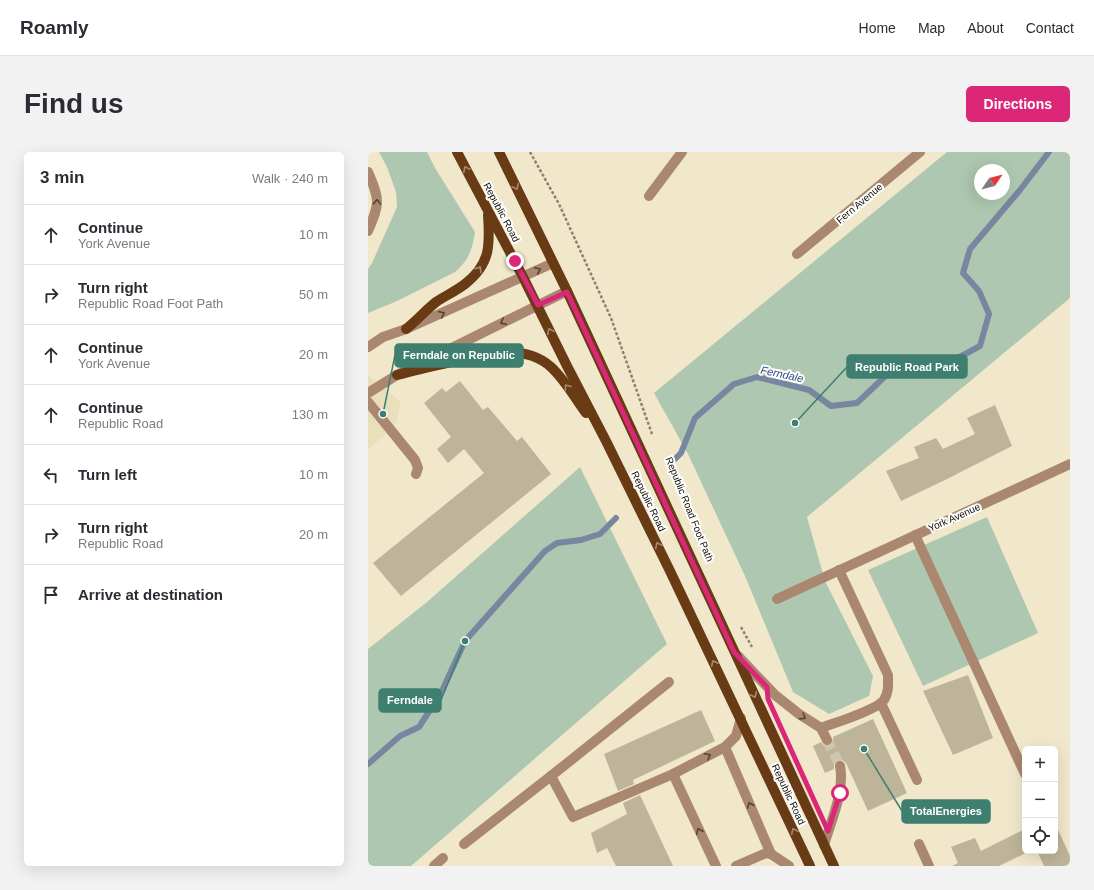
<!DOCTYPE html>
<meta charset="utf-8">
<style>
:root{--surface:#fff;--page:#f2f2f3;--text:#2b2b33;--muted:#7c7c81;--line:#e1e1e2;--accent:#db2777}
body{margin:0;font-family:Arial,sans-serif;background:var(--page);color:var(--text)}
.controls{position:absolute;right:12px;bottom:12px;display:grid;overflow:hidden;border-radius:6px;box-shadow:0 4px 16px #0002}
.controls button{width:36px;height:36px;display:grid;place-items:center;padding:0;border:0;border-bottom:1px solid var(--line);background:var(--surface);color:var(--text);font:20px sans-serif}
.compass{position:absolute;left:606px;top:12px;width:36px;height:36px;border-radius:50%;background:var(--surface);box-shadow:0 4px 16px #0002;rotate:55deg}
.stop{position:absolute;width:12px;height:12px;margin:-9px;border:3px solid #db2777;border-radius:50%;background:#fff}
.stop.end{background:#db2777;border-color:#fff;box-shadow:0 1px 4px #0008}
.list{margin:0;padding:0;list-style:none}
h2{display:flex;justify-content:space-between;align-items:center;height:52px;margin:0;padding:0 16px;font-size:17px}
h2 small{font-size:13px;font-weight:400;color:var(--muted)}
.list li{display:grid;grid-template-columns:26px 1fr auto;gap:12px;align-items:center;box-sizing:border-box;height:60px;padding:0 16px;border-top:1px solid var(--line)}
.list b{display:block;font-size:15px;white-space:nowrap}
.list p{margin:0;font-size:13px;white-space:nowrap;color:var(--muted)}
.list em{font-size:13px;font-style:normal;color:var(--muted)}
.icon{flex:none;width:22px;height:22px;fill:none;stroke:currentColor;stroke-width:2;stroke-linecap:round;stroke-linejoin:round}
.map{position:relative;flex:none;width:702px;height:714px;overflow:hidden;border-radius:6px}
header{display:flex;align-items:center;gap:24px;box-sizing:border-box;height:56px;padding:0 20px;background:var(--surface);border-bottom:1px solid var(--line)}
header strong{font-size:19px}
nav{display:flex;gap:22px;margin-inline-start:auto;font-size:14px}
.intro{display:flex;align-items:center;justify-content:space-between;box-sizing:border-box;height:96px;padding:0 24px}
h1{margin:0;font-size:28px}
.button{padding:10px 18px;border-radius:6px;background:var(--accent);color:#fff;font-size:14px;font-weight:700}
main{display:flex;gap:24px;padding:0 24px}
aside{flex:1;background:var(--surface);border-radius:6px;box-shadow:0 4px 16px #0002}
.map>svg:first-child{display:block}
.built{fill:#eadfbb}
.green{fill:#aec7b0;fill-rule:evenodd}
.lines{fill:none;stroke-linecap:round;stroke-linejoin:round}
.stream{stroke:#78869f;stroke-width:6}
.building{fill:#bdb499}
.minor-tunnel{stroke:#d0c6ad;stroke-width:10;stroke-dasharray:10 5;stroke-linecap:butt}
.path{stroke:#8a836f;stroke-width:2.5;stroke-dasharray:3 2;stroke-linecap:butt}
.minor{stroke:#aa876f;stroke-width:10}
.major{stroke:#693b15;stroke-width:10}
.oneway{stroke:#a58973}
.oneway2{stroke:#564435}
.route{stroke:#db2777;stroke-width:5}
.labels{text-anchor:middle;stroke-width:4;stroke-linejoin:round;paint-order:stroke}
.street-label{font-size:10px;fill:#120e05;stroke:#fff}
.water-label{font-size:11px;font-style:italic;fill:#334f82;stroke:#fff}
.leader{fill:none;stroke:#3e7f6f;stroke-width:1.5}
.callout-dot{fill:#3e7f6f;stroke:#fff;stroke-width:1.5}
.callout{fill:#3e7f6f;stroke:#3e7f6f;stroke-width:1.5}
.callout-label{font-size:11px;text-anchor:middle;font-weight:bold;fill:#fff}
</style>
<header>
<strong>Roamly</strong>
<nav><a>Home</a><a>Map</a><a>About</a><a>Contact</a></nav>
</header>
<div class="intro"><h1>Find us</h1><a class="button">Directions</a></div>
<main>
<aside>
<h2>3 min<small>Walk · 240 m</small></h2>
<ul class="list">
<li><svg class="icon" aria-label="ahead" viewBox="0 0 24 24"><path d="M12 20V5M6 11l6-6 6 6"/></svg><div><b>Continue</b><p>York Avenue</p></div><em>10 m</em></li>
<li><svg class="icon" aria-label="right" viewBox="0 0 24 24"><path d="M7 20v-9h11M14 6l5 5-5 5"/></svg><div><b>Turn right</b><p>Republic Road Foot Path</p></div><em>50 m</em></li>
<li><svg class="icon" aria-label="ahead" viewBox="0 0 24 24"><path d="M12 20V5M6 11l6-6 6 6"/></svg><div><b>Continue</b><p>York Avenue</p></div><em>20 m</em></li>
<li><svg class="icon" aria-label="ahead" viewBox="0 0 24 24"><path d="M12 20V5M6 11l6-6 6 6"/></svg><div><b>Continue</b><p>Republic Road</p></div><em>130 m</em></li>
<li><svg class="icon" aria-label="left" viewBox="0 0 24 24"><path d="M17 20v-9H6M10 6l-5 5 5 5"/></svg><div><b>Turn left</b></div><em>10 m</em></li>
<li><svg class="icon" aria-label="right" viewBox="0 0 24 24"><path d="M7 20v-9h11M14 6l5 5-5 5"/></svg><div><b>Turn right</b><p>Republic Road</p></div><em>20 m</em></li>
<li><svg class="icon" aria-label="arrive" viewBox="0 0 24 24"><path d="M6 21V4h12l-3 4 3 4H6"/></svg><div><b>Arrive at destination</b></div></li>
</ul>
</aside>
<div class="map">
<svg width="702" height="714" viewBox="0 0 702 714">
<rect width="100%" height="100%" fill="#f1e7cb"/>
<polygon class="built" points="0,223 33,250 27,275 0,297"/>
<g class="green">
<path d="M 11,0 L 59,0 L 67,16 L 107,80 C 104,98 101,108 87,120 L 27,150 L 0,161 L 0,117 L 4,111 L 29,55 L 28,40 L 19,15 Z"/>
<path d="M 579,0 L 702,0 L 702,146 L 439,365 L 457,429 L 505,524 L 501,544 L 461,562 L 425,540 L 377,424 L 320,302 L 286,241 ZM 612,18 L 636,18 L 636,42 L 612,42 Z"/>
<polygon points="212,315 299,492 43,714 0,714 0,497 59,450"/>
<polygon points="619,365 670,481 555,534 500,418"/>
</g>
<g class="lines">
<g class="stream">
<polyline points="307,307 313,301 327,266 366,232 389,225 441,238 463,254 489,251 528,214 575,214 612,194 621,162 611,139 595,121 602,97 652,38 681,0"/>
<polyline points="0,612 32,584 51,575 73,541 97,489 177,399 189,391 213,388 232,382 248,366"/>
</g>
</g>
<g class="building">
<polygon points="92,229 115,258 120,255 149,289 154,285 183,322 33,444 5,411 116,321 96,297 80,311 69,297 83,285 56,251 74,236 78,240"/>
<polygon points="627,253 644,294 577,328 533,349 518,319 551,306 546,295 568,286 575,297 607,282 599,266"/>
<polygon points="600,523 625,586 585,603 555,539"/>
<polygon points="333,558 347,589 265,628 266,632 250,639 236,602"/>
<polygon points="505,567 539,641 500,659 478,611 474,608 469,609 466,612 466,617 457,621 445,594 453,590 456,594 462,594 465,591 465,585"/>
<polygon points="272,643 305,714 248,714 239,696 229,701 223,681 259,662 255,651"/>
<polygon points="687,671 702,704 702,714 676,714 669,699 687,699"/>
<polygon points="657,677 657,699 662,699 631,714 584,714 590,711 583,695 607,686 613,699"/>
</g>
<g class="lines">
<polyline class="minor-tunnel" points="459,588 472,614"/>
<g class="path">
<polyline points="162,0 191,52 243,166 284,282"/>
<polyline points="373,475 384,495"/>
</g>
<g class="minor">
<path d="M 0,20 C 12,48 12,51 0,79"/>
<polyline points="281,44 314,0"/>
<polyline points="429,102 552,0"/>
<polyline points="0,195 15,185 38,177 185,111"/>
<polyline points="0,241 29,223 199,139"/>
<polyline points="0,250 47,308 50,316 48,322"/>
<polyline points="547,383 657,622"/>
<polyline points="409,447 702,312"/>
<polyline points="370,504 407,543 431,562 453,576 459,588"/>
<polyline points="301,530 183,624 205,665 305,622 357,595 368,584 373,566"/>
<polyline points="513,551 549,628"/>
<path d="M 453,576 C 466,571 509,558 516,548 C 521,540 520,533 520,523 L 471,418"/>
<polyline points="357,595 403,702"/>
<polyline points="305,622 348,714"/>
<polyline points="96,692 183,624"/>
<polyline points="551,692 561,714"/>
<path d="M 456,693 C 463,669 477,639 472,614"/>
<polyline points="66,714 75,706"/>
<polyline points="368,714 398,701 403,702 421,714"/>
</g>
<g class="major">
<polyline points="89,0 155,125 199,214 238,289 302,419 442,714"/>
<polyline points="131,0 199,139 466,714"/>
<path d="M 38,177 C 48,169 58,158 68,150 C 77,144 88,139 97,132 C 123,112 122,92 120,63"/>
<path d="M 29,223 C 47,218 65,214 83,210 C 115,203 155,190 183,215 C 197,228 207,246 218,261"/>
</g>
</g>
<defs><path id="oneway-chevron" d="M-2-3.5L2.5 0L-2 3.5" fill="none" stroke-width="1.6" stroke-linecap="round" stroke-linejoin="round"/></defs>
<g class="oneway">
<use href="#oneway-chevron" transform="translate(98 17) rotate(-117)"/>
<use href="#oneway-chevron" transform="translate(148 35) rotate(64)"/>
<use href="#oneway-chevron" transform="translate(111 117) rotate(-56)"/>
<use href="#oneway-chevron" transform="translate(182 179) rotate(-116)"/>
<use href="#oneway-chevron" transform="translate(199 235) rotate(-126)"/>
<use href="#oneway-chevron" transform="translate(290 393) rotate(-116)"/>
<use href="#oneway-chevron" transform="translate(346 511) rotate(-115)"/>
<use href="#oneway-chevron" transform="translate(386 543) rotate(65)"/>
<use href="#oneway-chevron" transform="translate(426 679) rotate(-115)"/>
</g>
<g class="oneway2">
<use href="#oneway-chevron" transform="translate(9 50) rotate(-88)"/>
<use href="#oneway-chevron" transform="translate(170 118) rotate(-25)"/>
<use href="#oneway-chevron" transform="translate(74 162) rotate(-24)"/>
<use href="#oneway-chevron" transform="translate(135 170) rotate(154)"/>
<use href="#oneway-chevron" transform="translate(435 565) rotate(32)"/>
<use href="#oneway-chevron" transform="translate(340 604) rotate(-27)"/>
<use href="#oneway-chevron" transform="translate(382 653) rotate(-113)"/>
<use href="#oneway-chevron" transform="translate(331 679) rotate(-115)"/>
</g>
<g class="lines">
<polyline class="route" points="147,109 170,153 199,140 366,500 399,535 400,547 460,679 472,641"/>
</g>
<g class="labels">
<g class="street-label">
<text transform="translate(491 51) rotate(-40)" y="4">Fern Avenue</text>
<text transform="translate(134 60) rotate(62)" y="4">Republic Road</text>
<text transform="translate(281 349) rotate(64)" y="4">Republic Road</text>
<text transform="translate(322 357) rotate(68)" y="4">Republic Road Foot Path</text>
<text transform="translate(586 365) rotate(-24)" y="4">York Avenue</text>
<text transform="translate(421 642) rotate(65)" y="4">Republic Road</text>
</g>
<g class="water-label">
<text transform="translate(414 222) rotate(12)" y="4">Ferndale</text>
</g>
</g>
<path class="leader" d="M15 262L27 203M427 271L479 215M97 489L73 548M496 597L534 659"/>
<g class="callout-dot">
<circle cx="15" cy="262" r="4"/>
<circle cx="427" cy="271" r="4"/>
<circle cx="97" cy="489" r="4"/>
<circle cx="496" cy="597" r="4"/>
</g>
<g class="callout">
<rect x="27" y="192" width="128" height="23" rx="4"/>
<rect x="479" y="203" width="120" height="23" rx="4"/>
<rect x="11" y="537" width="62" height="23" rx="4"/>
<rect x="534" y="648" width="88" height="23" rx="4"/>
</g>
<g class="callout-label">
<text x="91" y="207">Ferndale on Republic</text>
<text x="539" y="219">Republic Road Park</text>
<text x="42" y="552">Ferndale</text>
<text x="578" y="663">TotalEnergies</text>
</g>
</svg>
<div class="controls">
<button>+</button>
<button>−</button>
<button><svg class="icon" aria-label="locate" viewBox="0 0 24 24"><circle cx="12" cy="12" r="6"/><path d="M12 2v4M12 18v4M2 12h4M18 12h4"/></svg></button>
</div>
<svg class="compass" viewBox="-18 -18 36 36"><path d="M0-13l5 13h-10z" fill="#e53935"/><path d="M0 13l5-13h-10z" fill="#7c7c81"/></svg>
<div class="stop" style="left:472px;top:641px"></div>
<div class="stop end" style="left:147px;top:109px"></div>
</div>
</main>
